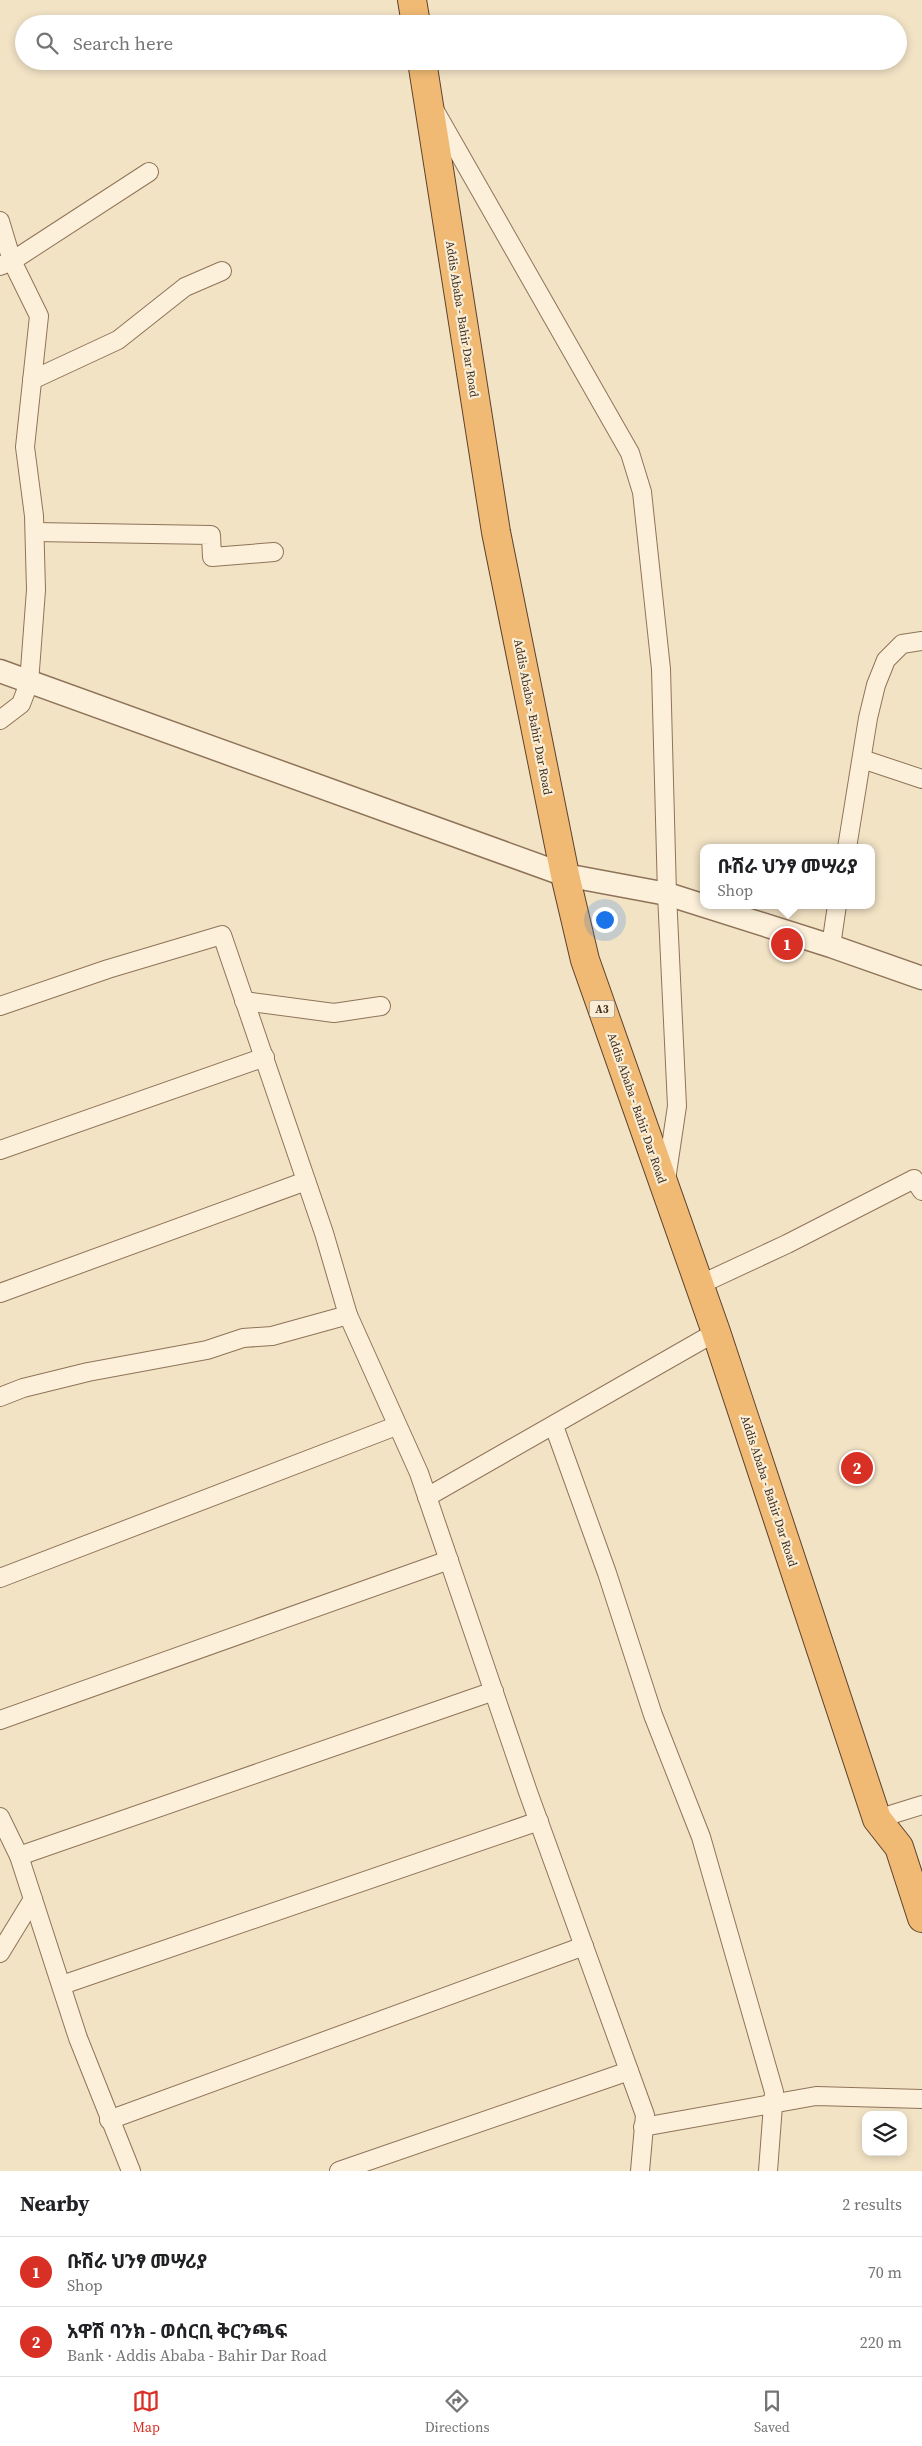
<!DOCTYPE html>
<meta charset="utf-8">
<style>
:root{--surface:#fff;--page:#f2f2f2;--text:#202124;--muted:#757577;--line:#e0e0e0;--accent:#d93025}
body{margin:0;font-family:"Source Serif 4","Noto Sans Ethiopic",serif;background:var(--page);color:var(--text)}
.controls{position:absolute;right:15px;bottom:15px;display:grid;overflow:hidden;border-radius:10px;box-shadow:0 2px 8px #0003}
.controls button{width:45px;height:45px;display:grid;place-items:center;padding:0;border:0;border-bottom:1px solid var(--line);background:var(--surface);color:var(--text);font:25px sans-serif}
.you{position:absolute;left:604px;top:919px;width:18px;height:18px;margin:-12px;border:4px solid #fff;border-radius:50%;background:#1a73e8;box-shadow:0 0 0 8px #1a73e833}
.badge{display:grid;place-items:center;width:32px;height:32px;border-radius:50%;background:var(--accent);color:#fff;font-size:16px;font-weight:700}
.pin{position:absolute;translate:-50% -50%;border:2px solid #fff;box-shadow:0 1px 5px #0006}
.popup{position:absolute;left:700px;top:844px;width:175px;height:65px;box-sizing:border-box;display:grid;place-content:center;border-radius:10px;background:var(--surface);filter:drop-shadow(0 1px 4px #0005);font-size:16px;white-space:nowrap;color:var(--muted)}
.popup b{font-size:19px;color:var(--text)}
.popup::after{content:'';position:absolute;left:50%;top:100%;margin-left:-10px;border:10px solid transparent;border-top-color:var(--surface)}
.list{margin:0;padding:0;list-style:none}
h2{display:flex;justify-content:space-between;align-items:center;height:65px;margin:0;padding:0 20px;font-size:21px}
h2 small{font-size:16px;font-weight:400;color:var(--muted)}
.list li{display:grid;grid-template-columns:32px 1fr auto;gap:15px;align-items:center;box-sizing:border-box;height:70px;padding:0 20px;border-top:1px solid var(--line)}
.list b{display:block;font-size:19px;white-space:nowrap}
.list p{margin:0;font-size:16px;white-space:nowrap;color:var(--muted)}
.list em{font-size:16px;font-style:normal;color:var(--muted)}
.icon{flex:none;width:28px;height:28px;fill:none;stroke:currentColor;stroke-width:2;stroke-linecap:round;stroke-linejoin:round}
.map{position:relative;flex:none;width:922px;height:2171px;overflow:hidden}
.search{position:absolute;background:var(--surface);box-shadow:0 2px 8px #0003;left:15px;right:15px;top:15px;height:55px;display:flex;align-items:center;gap:12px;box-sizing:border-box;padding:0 18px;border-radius:28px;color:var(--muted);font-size:19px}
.sheet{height:205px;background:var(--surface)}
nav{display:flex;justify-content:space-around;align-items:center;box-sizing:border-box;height:70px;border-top:1px solid var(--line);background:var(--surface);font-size:14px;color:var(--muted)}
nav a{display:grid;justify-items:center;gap:2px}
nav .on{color:var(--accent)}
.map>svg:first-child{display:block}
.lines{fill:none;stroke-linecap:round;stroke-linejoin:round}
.minor-casing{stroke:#8f7359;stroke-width:20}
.tertiary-casing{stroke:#8f7359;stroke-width:25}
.trunk-casing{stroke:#5d412d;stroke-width:30}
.minor{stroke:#fcf0da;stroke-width:18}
.tertiary{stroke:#fcf0da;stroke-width:22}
.trunk{stroke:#f0ba74;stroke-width:28}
.labels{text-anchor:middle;stroke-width:4.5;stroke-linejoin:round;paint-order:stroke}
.shield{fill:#f9edd5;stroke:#766655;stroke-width:1}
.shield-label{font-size:11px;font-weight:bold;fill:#3e2c1e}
.street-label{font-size:12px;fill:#3e2c1e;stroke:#f9edd5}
</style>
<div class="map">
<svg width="922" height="2171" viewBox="0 0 922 2171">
<rect width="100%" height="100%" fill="#f2e3c5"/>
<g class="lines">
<g class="minor-casing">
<g id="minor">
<polyline points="435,111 630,453 642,492 661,669 667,894 677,1106 666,1180"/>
<polyline points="0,221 12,261 39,316 25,447 34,516 36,590 29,683 21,704 0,720"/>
<polyline points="0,266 12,261 149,172"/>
<polyline points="32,380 118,340 185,287 222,271"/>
<polyline points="35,532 211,535 212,557 274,552"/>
<polyline points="862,759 922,779"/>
<polyline points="847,848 868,718 876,685 886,660 902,644 922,641"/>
<polyline points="831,946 837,905"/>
<polyline points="244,1001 334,1013 381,1006"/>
<polyline points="0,1006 108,969 222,935 324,1233 348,1315 419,1473 528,1792 645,2115 640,2171"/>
<polyline points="0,1150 265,1057"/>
<polyline points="699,1285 787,1244 914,1179 922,1191"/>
<polyline points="0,1293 306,1181"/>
<polyline points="0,1397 23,1388 88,1372 207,1350 243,1338 272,1336 348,1315"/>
<polyline points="554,1426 607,1573 653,1715 701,1837 774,2092 768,2171"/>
<polyline points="427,1497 716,1332"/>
<polyline points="0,1578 396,1426"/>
<polyline points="0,1720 449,1560"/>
<polyline points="0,1817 19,1856 78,2038 131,2171"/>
<polyline points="877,1819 922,1805"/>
<polyline points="19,1856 494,1691"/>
<polyline points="0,1953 33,1899"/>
<polyline points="62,1985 539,1821"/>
<polyline points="109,2120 584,1946"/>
<polyline points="643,2127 816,2096 922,2099"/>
<polyline points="339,2171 629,2071"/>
</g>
</g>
<g class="tertiary-casing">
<polyline id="tertiary" points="0,671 565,875 667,894 831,946 922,978"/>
</g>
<g class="trunk-casing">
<g id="trunk">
<polyline points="412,0 416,24"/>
<polyline points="422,61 496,532 565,875 585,960 716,1332 877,1819 899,1847 922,1918"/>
</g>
</g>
<use href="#minor" class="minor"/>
<use href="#tertiary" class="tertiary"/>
<use href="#trunk" class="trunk"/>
</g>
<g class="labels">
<rect class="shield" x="589.5" y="1000.5" width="25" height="17" rx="4"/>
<g class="shield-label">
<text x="602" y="1013">A3</text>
</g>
<g class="street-label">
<text transform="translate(462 319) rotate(81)" y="4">Addis Ababa - Bahir Dar Road</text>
<text transform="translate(533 717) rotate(79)" y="4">Addis Ababa - Bahir Dar Road</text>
<text transform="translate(637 1108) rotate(71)" y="4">Addis Ababa - Bahir Dar Road</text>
<text transform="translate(769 1491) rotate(72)" y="4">Addis Ababa - Bahir Dar Road</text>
</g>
</g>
</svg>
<div class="controls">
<button><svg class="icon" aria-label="layers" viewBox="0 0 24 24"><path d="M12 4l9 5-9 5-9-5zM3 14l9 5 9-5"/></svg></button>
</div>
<div class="you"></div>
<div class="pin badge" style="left:787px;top:944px">1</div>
<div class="popup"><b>ቡሽራ ህንፃ መሣሪያ</b>Shop</div>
<div class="pin badge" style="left:857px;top:1468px">2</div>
<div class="search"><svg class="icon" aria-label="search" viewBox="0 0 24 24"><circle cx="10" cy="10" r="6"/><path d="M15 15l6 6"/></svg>Search here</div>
</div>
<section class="sheet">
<h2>Nearby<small>2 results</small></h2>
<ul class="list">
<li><span class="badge">1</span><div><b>ቡሽራ ህንፃ መሣሪያ</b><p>Shop</p></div><em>70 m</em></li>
<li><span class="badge">2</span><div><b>አዋሽ ባንክ - ወሰርቢ ቅርንጫፍ</b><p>Bank · Addis Ababa - Bahir Dar Road</p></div><em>220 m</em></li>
</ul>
</section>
<nav>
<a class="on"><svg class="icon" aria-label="map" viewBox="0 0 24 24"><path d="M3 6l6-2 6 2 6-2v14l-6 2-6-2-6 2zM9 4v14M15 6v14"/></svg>Map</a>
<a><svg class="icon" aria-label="directions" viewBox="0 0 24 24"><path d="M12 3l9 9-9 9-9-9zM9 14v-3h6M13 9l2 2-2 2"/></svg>Directions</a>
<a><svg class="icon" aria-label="saved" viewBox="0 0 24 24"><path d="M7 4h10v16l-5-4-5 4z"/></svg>Saved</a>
</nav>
